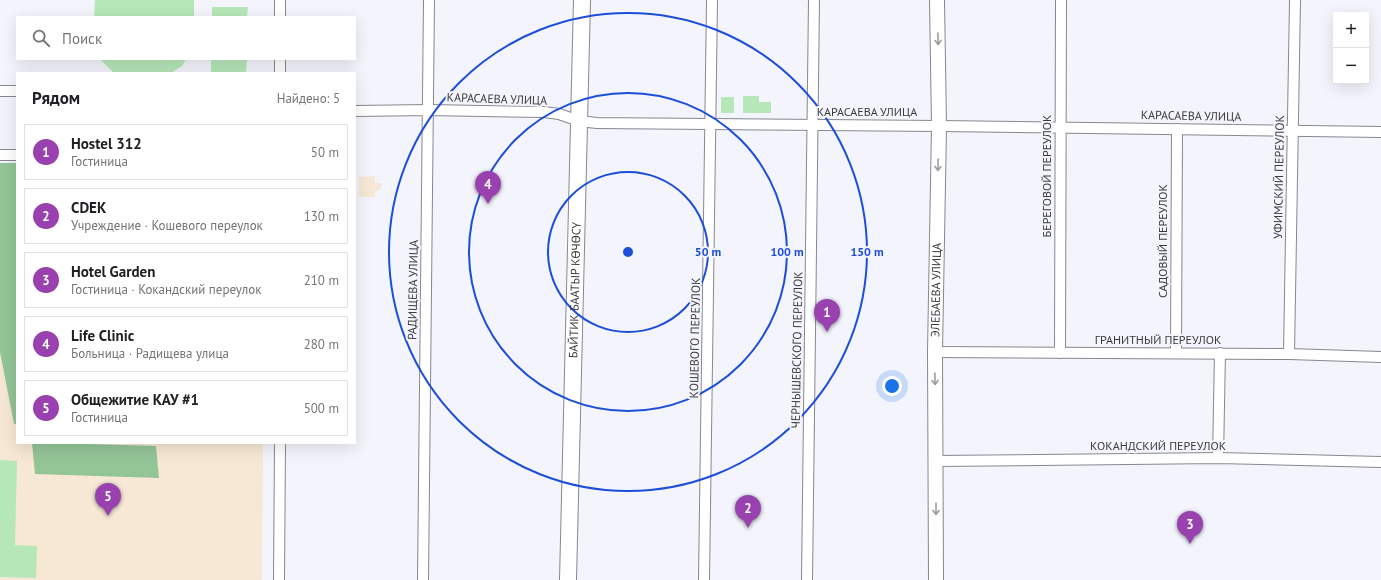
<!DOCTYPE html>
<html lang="ru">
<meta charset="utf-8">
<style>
:root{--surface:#fff;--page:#f2f2f2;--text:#202124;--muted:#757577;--line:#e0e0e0;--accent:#9942af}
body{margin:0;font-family:"PT Sans",sans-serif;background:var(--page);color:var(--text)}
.controls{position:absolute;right:12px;top:12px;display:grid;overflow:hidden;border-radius:0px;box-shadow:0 4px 16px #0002}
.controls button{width:36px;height:36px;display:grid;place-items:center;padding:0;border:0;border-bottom:1px solid var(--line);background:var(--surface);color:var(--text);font:20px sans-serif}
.you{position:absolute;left:892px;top:386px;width:14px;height:14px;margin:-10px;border:3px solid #fff;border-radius:50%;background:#1a73e8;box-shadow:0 0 0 6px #1a73e833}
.badge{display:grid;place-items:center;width:26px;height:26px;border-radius:50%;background:var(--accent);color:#fff;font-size:13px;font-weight:700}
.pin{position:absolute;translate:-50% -33px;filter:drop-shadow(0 1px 2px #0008)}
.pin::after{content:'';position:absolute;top:21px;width:14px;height:12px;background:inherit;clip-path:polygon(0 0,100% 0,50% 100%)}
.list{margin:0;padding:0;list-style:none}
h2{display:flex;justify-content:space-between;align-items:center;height:52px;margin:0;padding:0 16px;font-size:17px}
h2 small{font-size:13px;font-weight:400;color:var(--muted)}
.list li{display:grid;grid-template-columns:26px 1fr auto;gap:12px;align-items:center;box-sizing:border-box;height:56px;margin:0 8px 8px;padding:0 8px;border:1px solid var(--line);border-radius:0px}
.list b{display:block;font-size:15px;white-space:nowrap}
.list p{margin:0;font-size:13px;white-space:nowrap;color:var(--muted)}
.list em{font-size:13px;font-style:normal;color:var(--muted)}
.icon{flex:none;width:22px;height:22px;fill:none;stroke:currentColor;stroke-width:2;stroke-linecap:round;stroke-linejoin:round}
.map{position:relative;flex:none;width:1381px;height:580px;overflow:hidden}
.search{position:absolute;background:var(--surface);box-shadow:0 4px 16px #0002;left:16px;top:16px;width:340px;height:44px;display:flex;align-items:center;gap:10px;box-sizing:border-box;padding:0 14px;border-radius:0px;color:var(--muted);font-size:15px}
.panel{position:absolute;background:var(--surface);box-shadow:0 4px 16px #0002;left:16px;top:72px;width:340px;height:372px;border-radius:0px}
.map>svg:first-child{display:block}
.education{fill:#f7e8d5}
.green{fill:#b6e7b9}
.forest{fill:#93c597}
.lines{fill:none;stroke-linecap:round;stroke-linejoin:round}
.street-casing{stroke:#87888f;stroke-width:12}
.secondary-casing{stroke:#87888f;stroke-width:16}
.primary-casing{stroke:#87888f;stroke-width:18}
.street{stroke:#fff;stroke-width:10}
.secondary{stroke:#fff;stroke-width:14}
.primary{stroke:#fff;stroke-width:16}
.oneway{stroke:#9d9d9e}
.ring{fill:none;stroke:#1d4ed8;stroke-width:2}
.labels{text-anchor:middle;stroke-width:4;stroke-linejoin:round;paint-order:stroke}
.street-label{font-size:12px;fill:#3b3b3e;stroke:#f3f4fc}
.centre{fill:#1d4ed8;stroke:#f3f4fc;stroke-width:2}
.ring-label{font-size:12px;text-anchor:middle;font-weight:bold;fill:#1d4ed8;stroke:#f3f4fc;stroke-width:4;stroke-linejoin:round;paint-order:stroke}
</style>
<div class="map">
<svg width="1381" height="580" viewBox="0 0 1381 580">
<rect width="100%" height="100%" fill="#f3f4fc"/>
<g class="education">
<polygon points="0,171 17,171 17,443 263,443 262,580 0,580"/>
<polygon points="375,176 375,183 381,183 381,190 375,191 375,197 359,197 359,177"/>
</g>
<g class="green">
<polygon points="95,0 194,0 194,17 94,17"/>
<polygon points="212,7 248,7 247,17 212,17"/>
<polygon points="100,59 186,59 182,66 171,73 114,73"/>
<polygon points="211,59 247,59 246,73 211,73"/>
<polygon points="743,96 759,96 759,102 771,102 771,113 743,113"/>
<rect x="721" y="97" width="13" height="16"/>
<polygon points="0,460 17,461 15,545 37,546 36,578 0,577"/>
</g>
<g class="forest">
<polygon points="0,163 17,163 17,424 14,424 0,352"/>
<polygon points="32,443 88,443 88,444 156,446 159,478 35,474"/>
</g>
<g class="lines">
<g class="street-casing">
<g id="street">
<polyline points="280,17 280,0"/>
<polyline points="280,73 280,59"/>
<polyline points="0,91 17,91"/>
<polyline points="355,111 428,110 544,112 559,114 579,121 597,123 939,126 1381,132"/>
<polyline points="0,155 17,155"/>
<polyline points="935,352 1289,354 1381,357"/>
<polyline points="1060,353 1061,0"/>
<polyline points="1176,353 1177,129"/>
<polyline points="1289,354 1295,0"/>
<polyline points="1218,458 1220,353"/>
<polyline points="936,461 1218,458 1381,462"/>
<polyline points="279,580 280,443"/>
<polyline points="423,580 429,0"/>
<polyline points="704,580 712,0"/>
<polyline points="807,580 814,0"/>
</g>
</g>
<g class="secondary-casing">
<g id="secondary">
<path id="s1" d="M 936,580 L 935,352 L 939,126 L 937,0"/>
</g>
</g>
<g class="primary-casing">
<g id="primary">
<path id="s2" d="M 568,580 L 582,0"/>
</g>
</g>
<use href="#street" class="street"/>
<use href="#secondary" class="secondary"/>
<use href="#primary" class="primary"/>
</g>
<defs><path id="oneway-shaft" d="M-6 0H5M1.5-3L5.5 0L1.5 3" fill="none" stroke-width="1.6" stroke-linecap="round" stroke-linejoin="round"/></defs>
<g class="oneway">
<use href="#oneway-shaft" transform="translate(938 39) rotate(89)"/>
<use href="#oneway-shaft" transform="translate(938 165) rotate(91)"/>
<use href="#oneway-shaft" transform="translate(935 379) rotate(89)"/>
<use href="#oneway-shaft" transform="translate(936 509) rotate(90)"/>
</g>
<g class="ring">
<circle cx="628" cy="252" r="80"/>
<circle cx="628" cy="252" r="159"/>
<circle cx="628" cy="252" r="239"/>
</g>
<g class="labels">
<g class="street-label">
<text transform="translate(497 99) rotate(2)" y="4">КАРАСАЕВА УЛИЦА</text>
<text x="867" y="116">КАРАСАЕВА УЛИЦА</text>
<text transform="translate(1191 116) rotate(1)" y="4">КАРАСАЕВА УЛИЦА</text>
<text transform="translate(1047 176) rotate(-90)" y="4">БЕРЕГОВОЙ ПЕРЕУЛОК</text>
<text transform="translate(1279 177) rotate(-89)" y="4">УФИМСКИЙ ПЕРЕУЛОК</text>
<text transform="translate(1163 241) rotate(-90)" y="4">САДОВЫЙ ПЕРЕУЛОК</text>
<text transform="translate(413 290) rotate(-89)" y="4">РАДИЩЕВА УЛИЦА</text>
<text dy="4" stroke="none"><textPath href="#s2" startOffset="290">БАЙТИК БААТЫР КӨЧӨСҮ</textPath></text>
<text dy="4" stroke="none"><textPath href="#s1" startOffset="290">ЭЛЕБАЕВА УЛИЦА</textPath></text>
<text transform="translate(695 338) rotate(-89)" y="4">КОШЕВОГО ПЕРЕУЛОК</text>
<text x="1158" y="344">ГРАНИТНЫЙ ПЕРЕУЛОК</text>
<text transform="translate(797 350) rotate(-89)" y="4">ЧЕРНЫШЕВСКОГО ПЕРЕУЛОК</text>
<text x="1158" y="450">КОКАНДСКИЙ ПЕРЕУЛОК</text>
</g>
</g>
<circle cx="628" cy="252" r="6" class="centre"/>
<g class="ring-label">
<text x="708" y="256">50 m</text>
<text x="787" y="256">100 m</text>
<text x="867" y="256">150 m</text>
</g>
</svg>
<div class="controls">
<button>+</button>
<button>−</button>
</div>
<div class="you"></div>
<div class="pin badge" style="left:827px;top:332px">1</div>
<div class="pin badge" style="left:748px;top:528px">2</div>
<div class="pin badge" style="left:1190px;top:544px">3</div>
<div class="pin badge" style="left:488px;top:204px">4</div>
<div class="pin badge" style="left:108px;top:516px">5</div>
<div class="search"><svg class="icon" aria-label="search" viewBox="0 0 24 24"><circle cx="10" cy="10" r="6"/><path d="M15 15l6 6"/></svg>Поиск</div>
<section class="panel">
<h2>Рядом<small>Найдено: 5</small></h2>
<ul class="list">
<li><span class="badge">1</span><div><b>Hostel 312</b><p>Гостиница</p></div><em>50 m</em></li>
<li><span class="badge">2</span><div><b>CDEK</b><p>Учреждение · Кошевого переулок</p></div><em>130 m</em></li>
<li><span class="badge">3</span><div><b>Hotel Garden</b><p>Гостиница · Кокандский переулок</p></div><em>210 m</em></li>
<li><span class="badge">4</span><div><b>Life Clinic</b><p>Больница · Радищева улица</p></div><em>280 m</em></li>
<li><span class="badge">5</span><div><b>Общежитие КАУ #1</b><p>Гостиница</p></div><em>500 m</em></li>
</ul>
</section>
</div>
